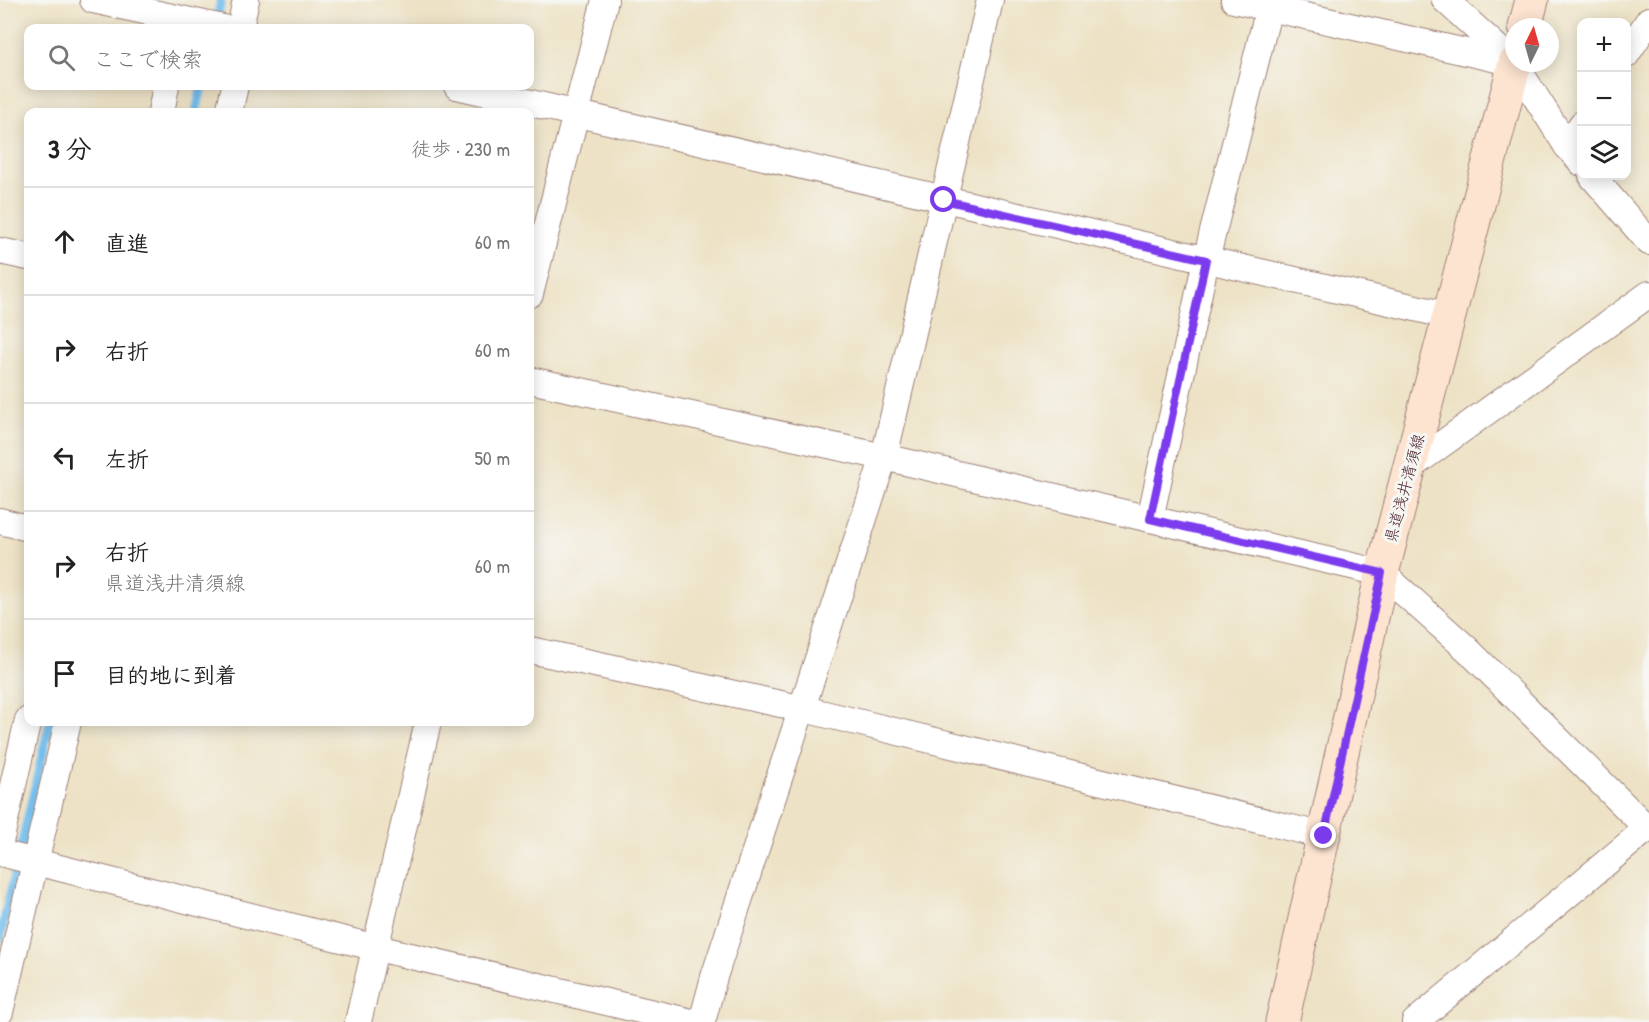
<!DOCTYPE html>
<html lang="ja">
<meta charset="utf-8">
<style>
:root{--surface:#fff;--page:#f6f6f6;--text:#222;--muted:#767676;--line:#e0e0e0}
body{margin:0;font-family:"Patrick Hand","Klee One",sans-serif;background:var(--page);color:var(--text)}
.controls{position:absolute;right:18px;top:18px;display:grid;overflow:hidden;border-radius:12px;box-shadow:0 3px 15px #0003}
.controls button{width:54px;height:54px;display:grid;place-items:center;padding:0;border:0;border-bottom:2px solid var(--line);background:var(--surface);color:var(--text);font:30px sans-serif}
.compass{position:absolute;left:1505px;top:18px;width:54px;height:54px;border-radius:50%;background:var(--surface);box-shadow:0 3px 15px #0003;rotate:5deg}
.stop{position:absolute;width:18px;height:18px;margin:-14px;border:4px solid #7c3aed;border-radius:50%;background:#fff}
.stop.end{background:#7c3aed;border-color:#fff;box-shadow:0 2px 6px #0008}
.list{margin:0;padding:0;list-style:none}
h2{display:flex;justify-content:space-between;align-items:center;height:78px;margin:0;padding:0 24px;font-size:26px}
h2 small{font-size:20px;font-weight:400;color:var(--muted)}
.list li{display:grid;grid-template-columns:39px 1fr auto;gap:18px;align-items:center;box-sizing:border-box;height:108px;padding:0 24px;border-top:2px solid var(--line)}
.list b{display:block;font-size:22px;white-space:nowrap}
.list p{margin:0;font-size:20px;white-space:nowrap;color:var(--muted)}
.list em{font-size:20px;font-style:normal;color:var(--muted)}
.icon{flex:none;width:33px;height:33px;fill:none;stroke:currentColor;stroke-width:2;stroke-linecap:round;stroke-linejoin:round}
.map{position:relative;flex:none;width:1649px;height:1022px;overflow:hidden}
.search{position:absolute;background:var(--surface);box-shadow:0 3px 15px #0003;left:24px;top:24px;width:510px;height:66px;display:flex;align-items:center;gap:15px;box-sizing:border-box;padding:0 21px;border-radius:12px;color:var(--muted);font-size:22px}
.panel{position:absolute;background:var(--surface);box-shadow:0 3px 15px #0003;left:24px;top:108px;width:510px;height:618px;border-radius:12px}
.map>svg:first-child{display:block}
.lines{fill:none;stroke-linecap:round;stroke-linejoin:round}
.stream{stroke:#75bfee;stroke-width:9}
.minor-casing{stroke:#9c8078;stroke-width:28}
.secondary-casing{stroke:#9c8078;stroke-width:35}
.minor{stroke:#fff;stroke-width:26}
.secondary{stroke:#fde4d1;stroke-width:33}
.route{stroke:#7c3aed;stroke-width:8}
.labels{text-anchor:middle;stroke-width:6;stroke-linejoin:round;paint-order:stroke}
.street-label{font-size:16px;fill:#4a1f2b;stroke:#f6f6f2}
</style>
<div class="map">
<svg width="1649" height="1022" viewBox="0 0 1649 1022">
<rect width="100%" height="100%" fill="#f6f6f2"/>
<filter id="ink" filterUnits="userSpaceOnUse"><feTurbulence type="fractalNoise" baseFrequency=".0167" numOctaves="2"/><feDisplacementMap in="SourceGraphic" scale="12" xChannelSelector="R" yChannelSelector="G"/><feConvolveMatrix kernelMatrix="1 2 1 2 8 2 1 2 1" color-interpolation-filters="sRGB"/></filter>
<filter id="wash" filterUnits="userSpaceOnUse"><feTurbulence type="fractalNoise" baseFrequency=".008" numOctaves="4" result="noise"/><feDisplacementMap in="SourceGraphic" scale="24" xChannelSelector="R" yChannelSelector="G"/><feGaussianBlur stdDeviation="1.35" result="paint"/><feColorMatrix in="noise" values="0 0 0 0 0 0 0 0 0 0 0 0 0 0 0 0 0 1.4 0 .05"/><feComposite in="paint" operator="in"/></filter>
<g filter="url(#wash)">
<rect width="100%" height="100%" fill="#ede2c5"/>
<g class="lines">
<g class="stream">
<polyline points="216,24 221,0"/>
<polyline points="196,112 202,86"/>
<polyline points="0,938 50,722"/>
</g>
</g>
</g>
<g filter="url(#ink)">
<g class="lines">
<g class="minor-casing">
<g id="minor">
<polyline points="93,0 223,28"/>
<polyline points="1234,0 1515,63"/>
<polyline points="1445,0 1513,62"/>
<polyline points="240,28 246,0"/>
<polyline points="1626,55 1649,20"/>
<polyline points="1514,63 1567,146 1582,163"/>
<polyline points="457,86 1450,316"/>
<polyline points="161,112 166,86"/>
<polyline points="229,112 235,86"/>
<polyline points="1567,146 1582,124"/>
<polyline points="1592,176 1649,242"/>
<polyline points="0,251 28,257"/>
<polyline points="530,294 605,0"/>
<polyline points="530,380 884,457 1382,573 1467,649 1649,830"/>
<polyline points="1409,468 1649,294"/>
<polyline points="1150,519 1206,260 1271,0"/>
<polyline points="0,521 28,528"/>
<polyline points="530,650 804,709 1324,836"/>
<polyline points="0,842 28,720"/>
<polyline points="0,853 377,948 691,1022"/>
<polyline points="0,1012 68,722"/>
<polyline points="358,1022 428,722"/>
<polyline points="702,1022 714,977 884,457 990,0"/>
<polyline points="1415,1022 1649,827"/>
</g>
</g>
<g class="secondary-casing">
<g id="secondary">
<polyline points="1525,27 1532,0"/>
<polyline points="1282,1022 1382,573 1515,63"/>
</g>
</g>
<use href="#minor" class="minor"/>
<use href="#secondary" class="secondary"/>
</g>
</g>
<g class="lines" filter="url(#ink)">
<polyline class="route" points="944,200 1206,260 1150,519 1382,573 1324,836"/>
</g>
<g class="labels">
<g class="street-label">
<text transform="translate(1404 488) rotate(-75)" y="6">県道浅井清須線</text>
</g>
</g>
</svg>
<div class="controls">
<button>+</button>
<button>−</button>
<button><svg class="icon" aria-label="layers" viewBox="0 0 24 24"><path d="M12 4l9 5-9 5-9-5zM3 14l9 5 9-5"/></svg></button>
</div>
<svg class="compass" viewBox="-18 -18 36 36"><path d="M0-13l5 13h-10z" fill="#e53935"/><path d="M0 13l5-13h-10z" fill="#767676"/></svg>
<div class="stop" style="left:944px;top:200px"></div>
<div class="stop end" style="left:1324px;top:836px"></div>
<div class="search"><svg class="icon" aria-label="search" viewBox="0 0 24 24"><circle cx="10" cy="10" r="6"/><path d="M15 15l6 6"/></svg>ここで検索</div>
<section class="panel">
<h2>3 分<small>徒歩 · 230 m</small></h2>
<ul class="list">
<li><svg class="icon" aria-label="ahead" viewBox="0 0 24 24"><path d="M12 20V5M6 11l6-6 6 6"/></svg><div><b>直進</b></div><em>60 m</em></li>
<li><svg class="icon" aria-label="right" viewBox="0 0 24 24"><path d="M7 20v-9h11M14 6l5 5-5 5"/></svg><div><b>右折</b></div><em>60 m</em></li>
<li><svg class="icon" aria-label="left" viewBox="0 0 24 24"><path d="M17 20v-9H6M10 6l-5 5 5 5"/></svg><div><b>左折</b></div><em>50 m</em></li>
<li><svg class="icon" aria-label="right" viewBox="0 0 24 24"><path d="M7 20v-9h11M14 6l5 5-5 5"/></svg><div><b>右折</b><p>県道浅井清須線</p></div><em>60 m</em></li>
<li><svg class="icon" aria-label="arrive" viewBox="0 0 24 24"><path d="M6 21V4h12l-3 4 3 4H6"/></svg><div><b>目的地に到着</b></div></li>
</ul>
</section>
</div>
